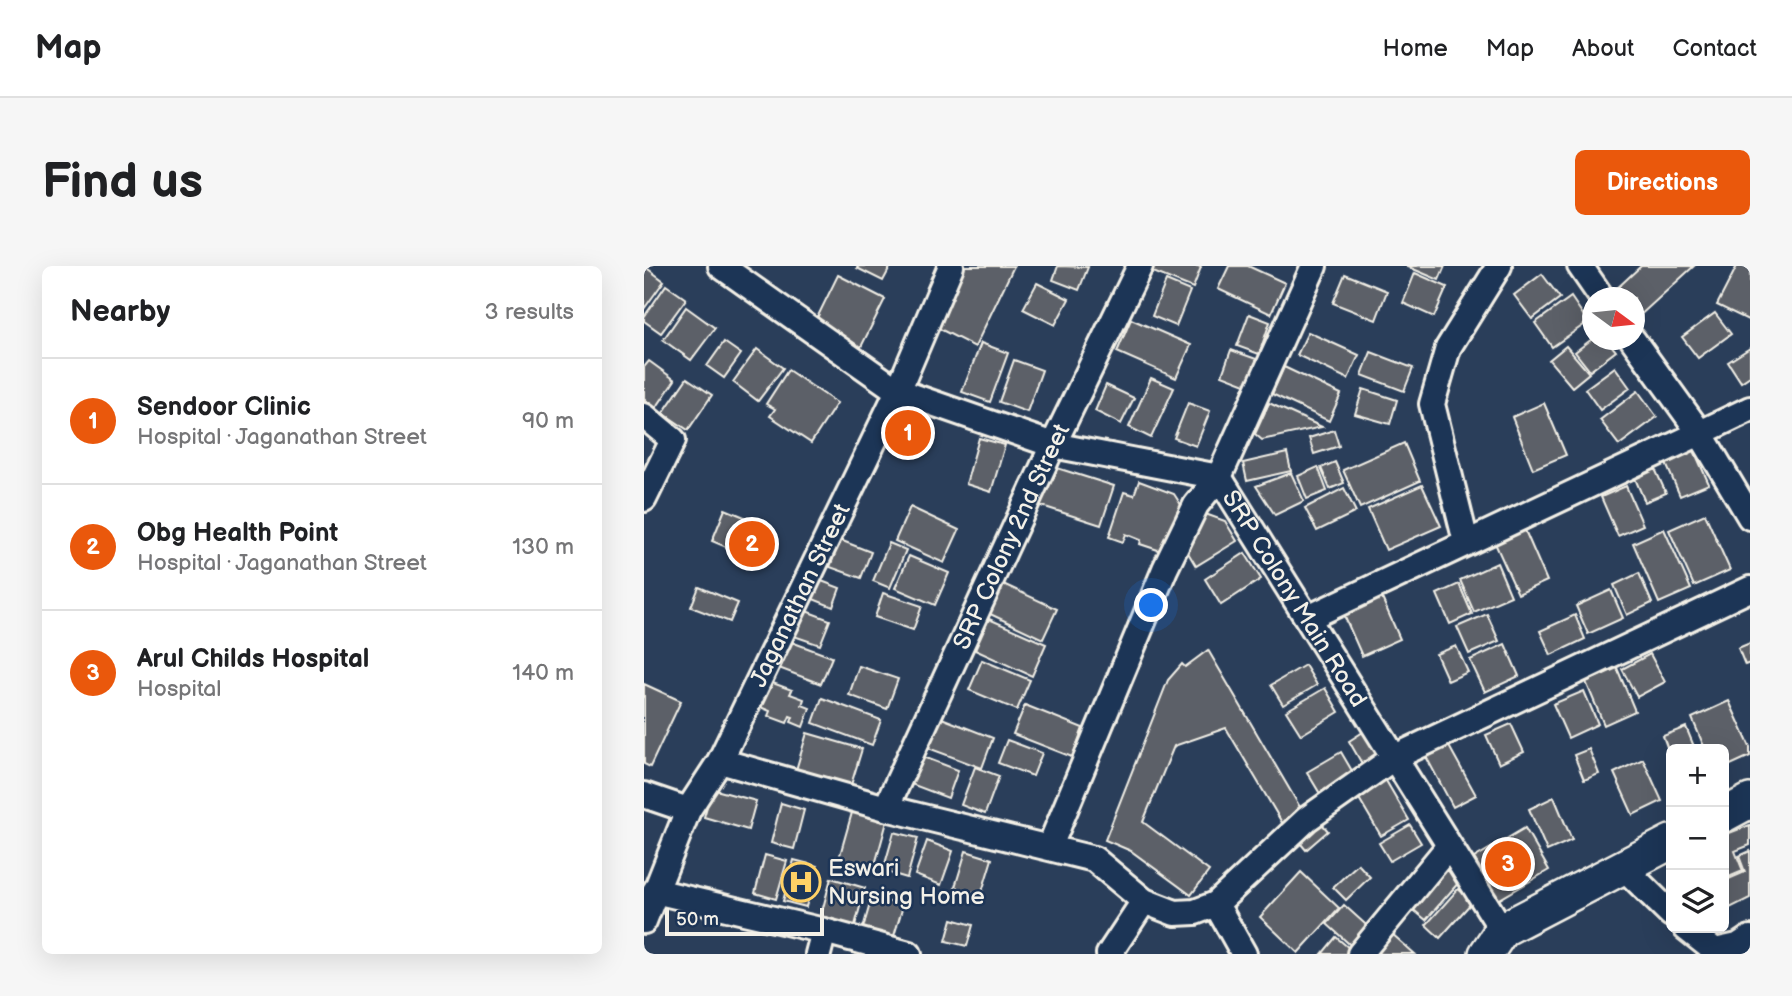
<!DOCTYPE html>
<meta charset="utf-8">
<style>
:root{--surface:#fff;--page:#f6f6f6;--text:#202124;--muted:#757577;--line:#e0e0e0;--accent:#ea580c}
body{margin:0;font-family:"Balsamiq Sans",sans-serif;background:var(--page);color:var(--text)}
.controls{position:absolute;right:21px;bottom:21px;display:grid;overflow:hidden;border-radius:10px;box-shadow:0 7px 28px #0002}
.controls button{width:63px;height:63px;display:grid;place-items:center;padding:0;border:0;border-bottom:2px solid var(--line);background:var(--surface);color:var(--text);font:35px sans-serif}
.compass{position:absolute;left:938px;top:21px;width:63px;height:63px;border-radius:50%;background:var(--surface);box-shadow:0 7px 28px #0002;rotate:105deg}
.scale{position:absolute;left:21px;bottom:18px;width:159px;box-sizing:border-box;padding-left:7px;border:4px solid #f4f1e8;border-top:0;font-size:19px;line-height:24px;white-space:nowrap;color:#f4f1e8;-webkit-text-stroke:5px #1d3557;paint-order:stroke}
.you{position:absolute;left:508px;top:340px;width:24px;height:24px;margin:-18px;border:5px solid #fff;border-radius:50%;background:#1a73e8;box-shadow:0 0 0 10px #1a73e833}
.badge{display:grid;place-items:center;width:46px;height:46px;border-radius:50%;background:var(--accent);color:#fff;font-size:23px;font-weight:700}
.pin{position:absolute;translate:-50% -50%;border:4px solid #fff;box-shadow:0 2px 7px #0006}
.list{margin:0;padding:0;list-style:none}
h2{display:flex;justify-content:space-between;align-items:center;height:91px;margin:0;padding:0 28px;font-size:30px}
h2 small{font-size:23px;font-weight:400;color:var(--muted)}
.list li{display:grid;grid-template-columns:46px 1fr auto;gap:21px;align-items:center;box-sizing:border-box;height:126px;padding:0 28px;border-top:2px solid var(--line)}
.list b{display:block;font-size:26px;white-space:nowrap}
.list p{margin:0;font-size:23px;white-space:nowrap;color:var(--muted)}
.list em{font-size:23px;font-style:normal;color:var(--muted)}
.icon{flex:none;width:38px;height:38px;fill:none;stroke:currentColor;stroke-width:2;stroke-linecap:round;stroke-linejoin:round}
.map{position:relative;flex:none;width:1106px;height:688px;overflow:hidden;border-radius:10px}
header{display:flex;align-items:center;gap:42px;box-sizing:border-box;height:98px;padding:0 35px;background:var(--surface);border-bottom:2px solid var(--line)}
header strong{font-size:33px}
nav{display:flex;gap:38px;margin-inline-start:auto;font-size:24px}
.intro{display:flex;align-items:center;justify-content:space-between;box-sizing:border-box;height:168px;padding:0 42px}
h1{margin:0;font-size:49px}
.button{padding:18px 32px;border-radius:10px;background:var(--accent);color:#fff;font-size:24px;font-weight:700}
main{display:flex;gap:42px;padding:0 42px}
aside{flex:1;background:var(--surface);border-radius:10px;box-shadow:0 7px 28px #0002}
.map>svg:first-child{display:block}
.building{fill:#5c6067;stroke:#f4f1e8;stroke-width:2}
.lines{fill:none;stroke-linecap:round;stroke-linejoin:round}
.minor-casing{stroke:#f4f1e8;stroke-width:30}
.secondary-casing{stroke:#f4f1e8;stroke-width:38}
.minor{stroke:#1d3557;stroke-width:24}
.secondary{stroke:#1d3557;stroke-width:33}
.labels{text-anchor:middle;stroke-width:5;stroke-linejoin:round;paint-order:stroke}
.street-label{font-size:24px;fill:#f4f1e8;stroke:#1d3557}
.poi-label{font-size:24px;fill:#f4f1e8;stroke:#1d3557;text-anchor:start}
</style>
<header>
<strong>Map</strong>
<nav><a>Home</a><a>Map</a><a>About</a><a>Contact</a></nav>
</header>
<div class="intro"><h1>Find us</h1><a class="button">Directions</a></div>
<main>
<aside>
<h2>Nearby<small>3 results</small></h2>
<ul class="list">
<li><span class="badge">1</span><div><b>Sendoor Clinic</b><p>Hospital · Jaganathan Street</p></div><em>90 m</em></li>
<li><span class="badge">2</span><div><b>Obg Health Point</b><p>Hospital · Jaganathan Street</p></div><em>130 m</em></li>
<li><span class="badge">3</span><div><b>Arul Childs Hospital</b><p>Hospital</p></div><em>140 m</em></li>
</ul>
</aside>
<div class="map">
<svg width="1106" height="688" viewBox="0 0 1106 688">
<rect width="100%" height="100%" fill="#2a3e5a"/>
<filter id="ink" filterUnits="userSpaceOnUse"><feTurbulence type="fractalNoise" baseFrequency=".0143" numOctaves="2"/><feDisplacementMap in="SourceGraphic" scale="14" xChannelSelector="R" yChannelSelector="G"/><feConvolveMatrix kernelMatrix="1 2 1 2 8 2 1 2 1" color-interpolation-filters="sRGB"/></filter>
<g filter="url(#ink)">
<g class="building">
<polygon points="0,0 20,15 0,43"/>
<polygon points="214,0 247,0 239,15 213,2"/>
<polygon points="317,0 370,0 331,81 288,59"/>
<polygon points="414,0 444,1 435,24 409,14"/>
<polygon points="505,0 554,0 557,1 549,22 504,4"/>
<polygon points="585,0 604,0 641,17 627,48 574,23"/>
<polygon points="762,0 801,0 795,14"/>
<polygon points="997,0 1050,0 992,53 990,32 973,32 969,26"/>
<polygon points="1093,0 1106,0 1106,55 1073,39"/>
<polygon points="771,7 803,21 790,51 759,37"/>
<polygon points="701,8 743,25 732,54 689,37"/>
<polygon points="898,8 916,32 888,53 870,29"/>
<polygon points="194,9 241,33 217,81 170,58"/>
<polygon points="522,15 546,25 532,60 508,50"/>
<polygon points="393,17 425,33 411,59 379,43"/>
<polygon points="22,19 42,33 17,67 0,55 0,51"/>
<polygon points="927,31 944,56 908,81 891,57"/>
<polygon points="42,41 71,62 47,94 19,74"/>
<polygon points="1071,47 1087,68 1054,92 1038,71"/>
<polygon points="605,48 626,56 615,88 593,80"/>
<polygon points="487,53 547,79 532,112 473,86"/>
<polygon points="664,66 715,89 704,113 653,89"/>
<polygon points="948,73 963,74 972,85 946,105 931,86"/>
<polygon points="80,76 97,88 80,112 63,100"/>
<polygon points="337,77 364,87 346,136 318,126"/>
<polygon points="922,80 945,107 928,121 905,94"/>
<polygon points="1106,82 1106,110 1097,116 1084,96"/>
<polygon points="113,83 139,102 114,135 89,116"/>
<polygon points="587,84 618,95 609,121 578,109"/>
<polygon points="727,86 769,102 760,125 718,109"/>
<polygon points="370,94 398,104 383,146 355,136"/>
<polygon points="5,95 31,114 12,142 0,133 0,101"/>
<polygon points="640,101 697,128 685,155 628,128"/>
<polygon points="971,101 986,122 956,144 941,123"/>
<polygon points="144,104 193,137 167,177 126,150 131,143 122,138"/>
<polygon points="43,112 68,129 44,164 19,147"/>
<polygon points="507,112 530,122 507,172 485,161"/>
<polygon points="462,119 490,132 477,158 451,145"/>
<polygon points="719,123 753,134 746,158 711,148"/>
<polygon points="994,125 1013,151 975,179 956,154"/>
<polygon points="544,137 566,145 552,180 530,172"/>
<polygon points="625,137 678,161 618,174 611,168"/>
<polygon points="900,137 922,189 889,203 868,151"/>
<polygon points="249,155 281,164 274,186 243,177"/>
<polygon points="690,164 695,180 670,188 665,172"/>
<polygon points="335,172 361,179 347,226 322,218"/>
<polygon points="760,177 776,215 716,242 699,204"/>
<polygon points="1048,180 1065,218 1036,230 1020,193"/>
<polygon points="643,187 647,205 603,215 599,197"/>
<polygon points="1007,194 1022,227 1001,236 987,203"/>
<polygon points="691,196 700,217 686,223 677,202"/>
<polygon points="674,201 683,225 663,233 654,210"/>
<polygon points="413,202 470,220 457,259 395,239 404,213 409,214"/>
<polygon points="647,207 660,235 631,249 612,220"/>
<polygon points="495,215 530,228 541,245 520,286 496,278 497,274 482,268 479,276 465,271 480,226 490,229"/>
<polygon points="778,219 797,260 742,284 724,243"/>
<polygon points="982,220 999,259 974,270 957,231"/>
<polygon points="700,222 712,246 673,265 661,242"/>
<polygon points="266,241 315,264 300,297 251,275"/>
<polygon points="81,243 127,262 113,294 68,275"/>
<polygon points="553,245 581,255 593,275 552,300 540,280"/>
<polygon points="1061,248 1086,304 1050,320 1025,264"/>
<polygon points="880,262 903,315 874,328 850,275"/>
<polygon points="1020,263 1047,323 1015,337 989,277"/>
<polygon points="196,274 227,286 217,312 186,301"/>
<polygon points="245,277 262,284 246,322 229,315"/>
<polygon points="601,287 617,313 577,339 561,313"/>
<polygon points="265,290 305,307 291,339 251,322"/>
<polygon points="853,297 867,330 830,346 816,314"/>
<polygon points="995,307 1008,337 983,349 970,319"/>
<polygon points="167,311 196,322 189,341 159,329"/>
<polygon points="357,317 413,343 399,373 344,347"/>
<polygon points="815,318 828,348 806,358 793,328"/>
<polygon points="55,321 94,337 86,356 47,341"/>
<polygon points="967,324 979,352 944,368 932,340"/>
<polygon points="239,327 278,340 269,364 231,351"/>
<polygon points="737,330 756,373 718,390 699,347"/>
<polygon points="154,342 186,354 176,379 144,368"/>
<polygon points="843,348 855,375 825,388 813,361"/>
<polygon points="931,349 941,373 907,389 896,365"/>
<polygon points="345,353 402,378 388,410 331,384"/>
<polygon points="142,374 188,391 177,418 132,401"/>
<polygon points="1106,377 1106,397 1101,399 1094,382"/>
<polygon points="861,378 875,410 841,426 826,394"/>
<polygon points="812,380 824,406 804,415 792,388"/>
<polygon points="564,384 660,548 640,560 582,462 530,480 499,556 565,605 547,629 487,585 461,574 524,414 538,398 541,401"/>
<polygon points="1006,388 1021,416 993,431 978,403"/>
<polygon points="338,394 386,414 373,444 325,424"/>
<polygon points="661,399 673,419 639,439 627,419"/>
<polygon points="215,400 254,413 243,443 205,429"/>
<polygon points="973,402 991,445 960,459 942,416"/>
<polygon points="126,416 148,424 146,428 160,433 158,439 166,442 159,461 147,456 149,451 146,450 143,457 124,450 126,445 109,438"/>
<polygon points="0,418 37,435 6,501 0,498"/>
<polygon points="681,422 695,446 657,469 642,445"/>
<polygon points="940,425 954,458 924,472 909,438"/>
<polygon points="178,432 237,454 228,479 169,457"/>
<polygon points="1085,435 1106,481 1106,490 1080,502 1080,483 1061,483 1048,452"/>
<polygon points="381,439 439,462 428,491 369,468"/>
<polygon points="295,451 349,472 338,502 284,482"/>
<polygon points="867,458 880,486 855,498 842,469"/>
<polygon points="727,461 744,490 721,503 705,475"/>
<polygon points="1042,461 1051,483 1027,483 1027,492 1019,470"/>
<polygon points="163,467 218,483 207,519 152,504"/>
<polygon points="801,473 832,529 809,541 779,485"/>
<polygon points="363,474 398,487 389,510 354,497"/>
<polygon points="945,483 955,508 940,514 930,489"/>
<polygon points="697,486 711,510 678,531 663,506"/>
<polygon points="277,490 314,504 304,532 267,518"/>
<polygon points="999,493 1018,535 989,549 970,507"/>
<polygon points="331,501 355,510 341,548 317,539"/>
<polygon points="741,513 765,554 737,570 713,529"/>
<polygon points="68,523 112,535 104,564 60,551"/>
<polygon points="910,531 928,574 903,585 885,543"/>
<polygon points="137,537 160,544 150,583 127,577"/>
<polygon points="209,543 244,552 229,606 194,596"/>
<polygon points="674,553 684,565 662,584 652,572"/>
<polygon points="766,559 777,577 746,595 735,577"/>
<polygon points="1106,559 1106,579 1091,585 1099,605 1080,613 1080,569"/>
<polygon points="881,562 905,604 854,634 830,592"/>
<polygon points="250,566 274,572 263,612 239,605"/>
<polygon points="283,575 309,585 297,619 271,609"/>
<polygon points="322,585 348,593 337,629 311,621"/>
<polygon points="1106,585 1106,632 1080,645 1080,615 1101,606 1095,590"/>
<polygon points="121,589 143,595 132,633 111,627"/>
<polygon points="150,594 173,600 162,641 139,635"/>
<polygon points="714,598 726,611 702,634 689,621"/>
<polygon points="800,601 816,615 782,654 766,641"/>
<polygon points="657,606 695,642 654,687 616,651"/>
<polygon points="187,612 221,622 209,667 175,657"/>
<polygon points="814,623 829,635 796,672 782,659"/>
<polygon points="228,631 259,640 250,670 219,662"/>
<polygon points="700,639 730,666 713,685 683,658"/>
<polygon points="308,653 329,659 323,680 302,675"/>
<polygon points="747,667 771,688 730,688"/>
<polygon points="692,671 712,688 678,688"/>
</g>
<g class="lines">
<g class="minor-casing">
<g id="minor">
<path id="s1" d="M 77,0 L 254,125 L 409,179 L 575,211 L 858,664"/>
<polyline points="936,0 958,32"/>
<polyline points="1106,143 1056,167 1106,251"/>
<polyline points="0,150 29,174 0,233"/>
<polyline points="822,276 788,138 804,82 855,0"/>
<polyline points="664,352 1056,167 989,74"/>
<polyline points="76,495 242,542 450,593 500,635 531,647 551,646 572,638 663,553 751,491 1106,323"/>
<polyline points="0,529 44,544"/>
<path id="s2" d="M 242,542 L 409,179 L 496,0"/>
<polyline points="406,580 521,303 552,239 575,211 670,0"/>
<polyline points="979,601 1027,648"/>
<polyline points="11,625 180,665 265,688"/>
<polyline points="572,638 600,688"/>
<path id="s3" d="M 0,655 L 44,544 L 76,495 L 254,125 L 307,0"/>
<polyline points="1042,662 1071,685 1094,680 1106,672"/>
<polyline points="174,688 180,665"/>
<polyline points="465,688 500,635"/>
<polyline points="716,688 805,580"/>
</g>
</g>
<g class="secondary-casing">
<g id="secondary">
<polyline points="1080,549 1106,535"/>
<polyline points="842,688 858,664 1027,576"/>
</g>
</g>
<use href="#minor" class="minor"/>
<use href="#secondary" class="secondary"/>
</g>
</g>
<defs>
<g id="hospital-ring" transform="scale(2.0125)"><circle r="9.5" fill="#1d3557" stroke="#ffd166" stroke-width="1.5"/><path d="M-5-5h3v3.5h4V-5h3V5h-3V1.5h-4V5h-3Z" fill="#ffd166"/></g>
</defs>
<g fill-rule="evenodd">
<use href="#hospital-ring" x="157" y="616"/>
</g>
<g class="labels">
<g class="street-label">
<text dy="8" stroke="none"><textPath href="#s2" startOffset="299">SRP Colony 2nd Street</textPath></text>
<text dy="8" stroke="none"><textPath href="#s3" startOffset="362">Jaganathan Street</textPath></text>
<text dy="8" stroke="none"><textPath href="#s1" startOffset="693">SRP Colony Main Road</textPath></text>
</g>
<g class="poi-label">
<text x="184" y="610">Eswari<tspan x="184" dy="28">Nursing Home</tspan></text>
</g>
</g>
</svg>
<div class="controls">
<button>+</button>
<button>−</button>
<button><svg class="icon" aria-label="layers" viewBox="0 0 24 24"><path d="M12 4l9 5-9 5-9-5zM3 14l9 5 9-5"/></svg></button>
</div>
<svg class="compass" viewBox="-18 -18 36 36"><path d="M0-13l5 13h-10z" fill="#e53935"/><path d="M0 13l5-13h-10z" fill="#757577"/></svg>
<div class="scale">50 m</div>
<div class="you"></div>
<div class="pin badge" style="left:264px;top:167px">1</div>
<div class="pin badge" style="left:108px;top:278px">2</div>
<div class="pin badge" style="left:864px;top:598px">3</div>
</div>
</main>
